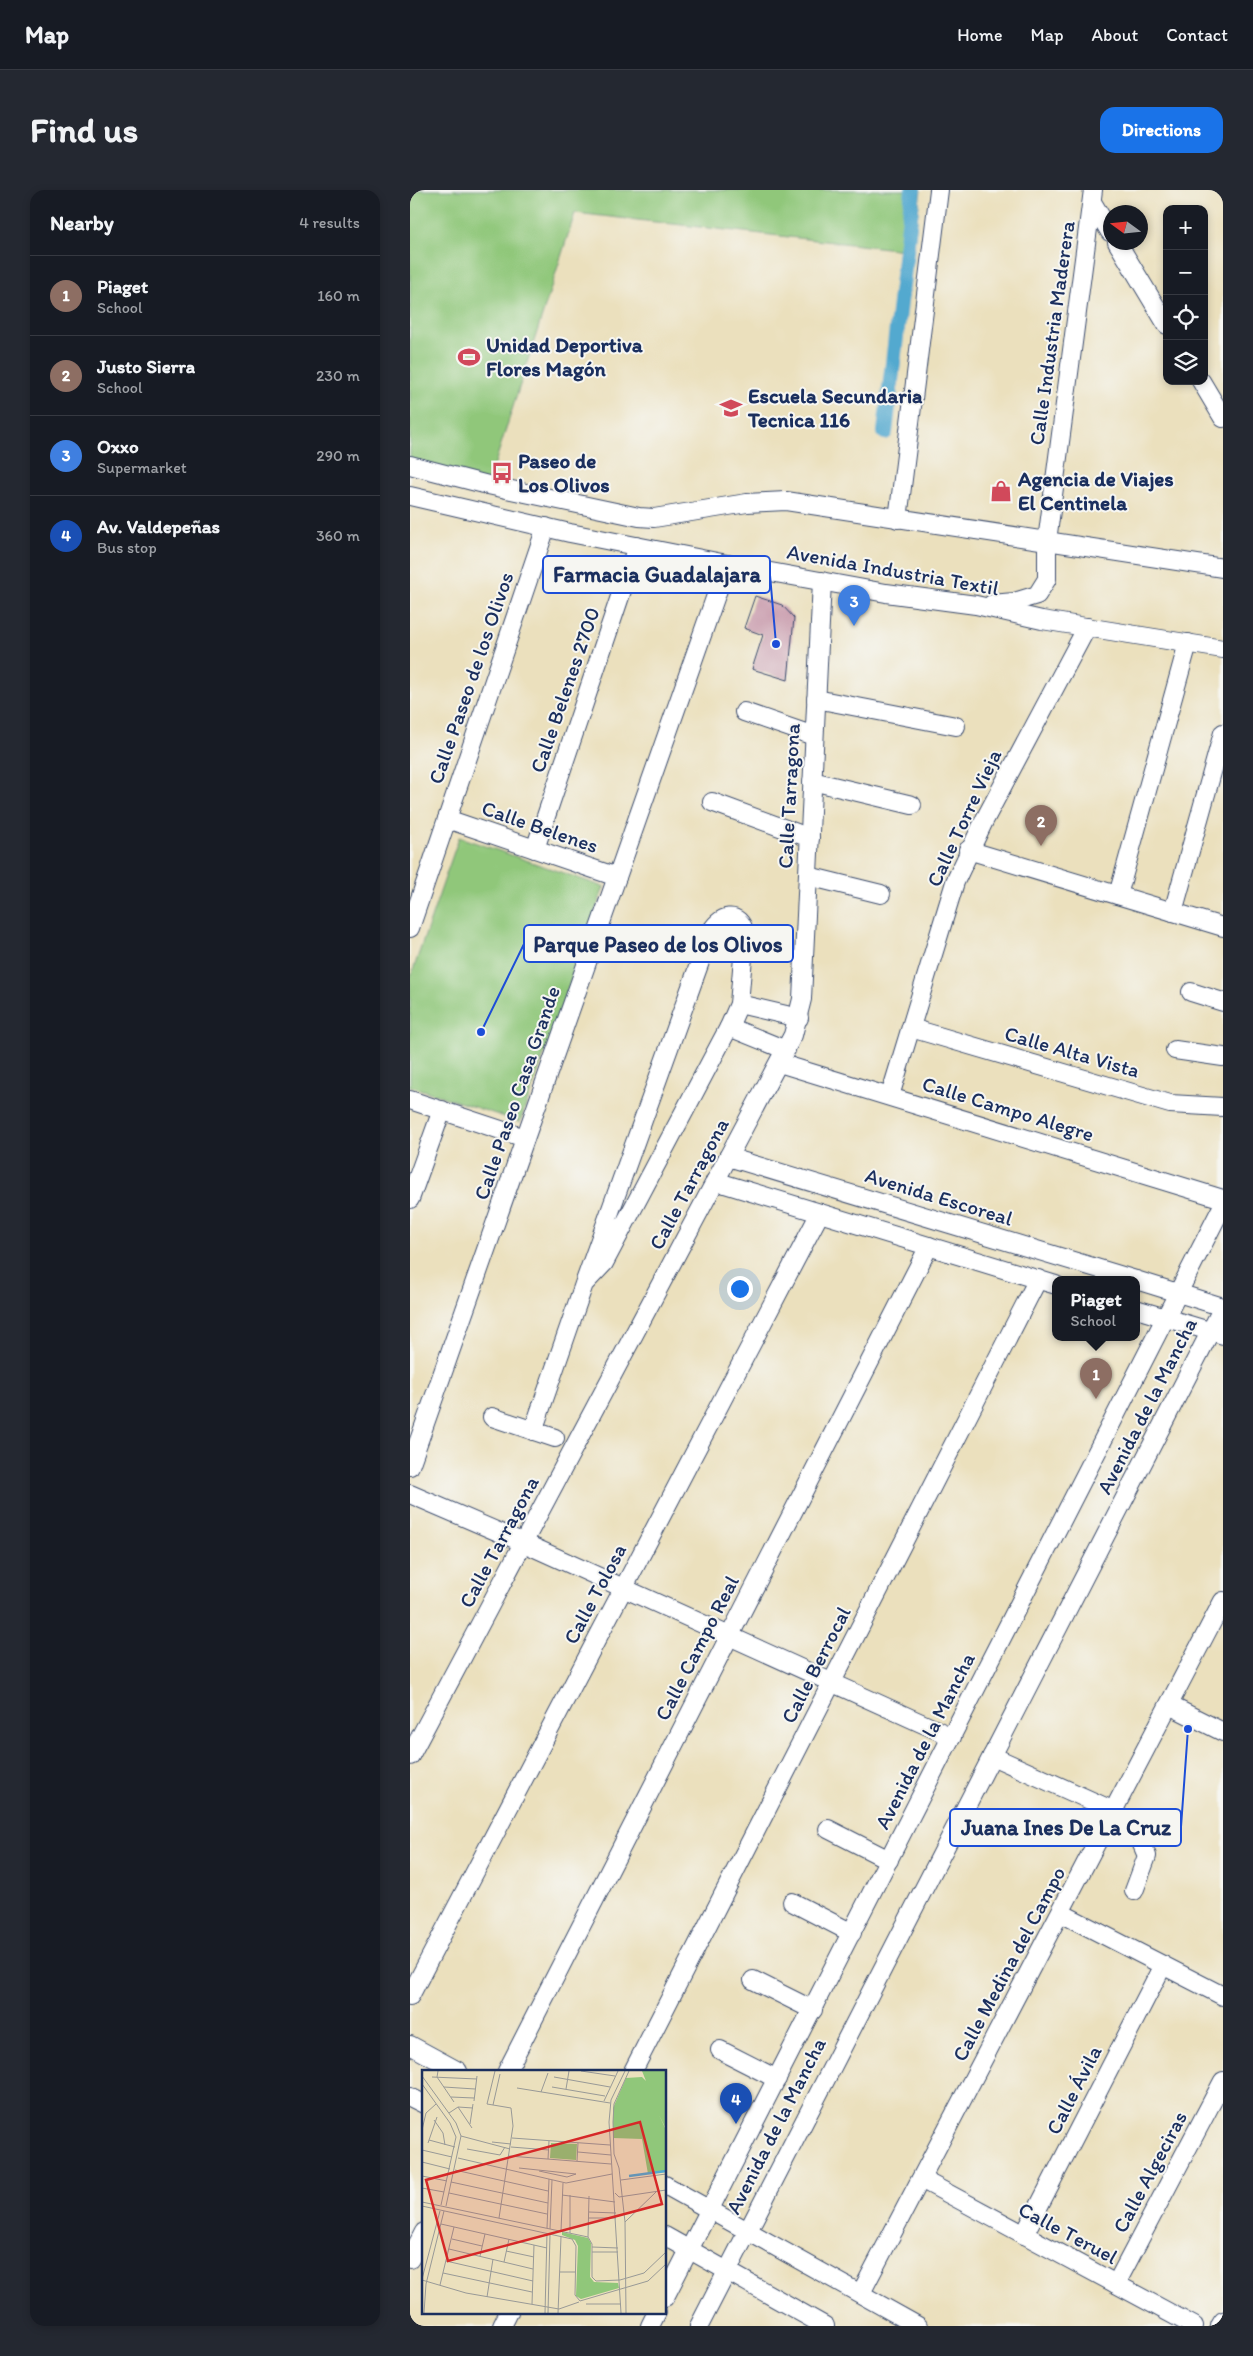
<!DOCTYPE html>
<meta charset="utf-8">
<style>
:root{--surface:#171b24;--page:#242831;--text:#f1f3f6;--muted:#9ea1a6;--line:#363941;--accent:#1a73e8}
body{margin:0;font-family:Itim,sans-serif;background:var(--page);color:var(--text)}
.controls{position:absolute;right:15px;top:15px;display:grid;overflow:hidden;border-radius:10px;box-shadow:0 2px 8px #0003}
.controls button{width:45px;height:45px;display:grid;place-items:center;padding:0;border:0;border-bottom:1px solid var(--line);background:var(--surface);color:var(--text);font:25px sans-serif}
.compass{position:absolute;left:693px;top:15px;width:45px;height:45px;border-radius:50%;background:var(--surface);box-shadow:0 2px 8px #0003;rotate:285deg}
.you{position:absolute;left:329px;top:1098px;width:18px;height:18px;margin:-12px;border:4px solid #fff;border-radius:50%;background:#1a73e8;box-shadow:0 0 0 8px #1a73e833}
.badge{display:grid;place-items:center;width:32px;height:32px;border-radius:50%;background:var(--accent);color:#fff;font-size:16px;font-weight:700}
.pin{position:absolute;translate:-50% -41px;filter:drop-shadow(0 1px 2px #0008)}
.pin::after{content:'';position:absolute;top:26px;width:18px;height:15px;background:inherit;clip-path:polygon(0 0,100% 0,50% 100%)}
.popup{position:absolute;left:642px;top:1086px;width:88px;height:65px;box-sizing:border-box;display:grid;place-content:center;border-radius:10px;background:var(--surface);filter:drop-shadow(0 1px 4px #0005);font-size:16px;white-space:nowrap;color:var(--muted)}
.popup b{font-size:19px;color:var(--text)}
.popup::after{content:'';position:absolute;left:50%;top:100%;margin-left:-10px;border:10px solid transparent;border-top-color:var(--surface)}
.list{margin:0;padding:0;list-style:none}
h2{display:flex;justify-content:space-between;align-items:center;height:65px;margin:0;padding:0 20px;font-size:21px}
h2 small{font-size:16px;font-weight:400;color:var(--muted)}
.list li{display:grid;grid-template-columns:32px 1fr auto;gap:15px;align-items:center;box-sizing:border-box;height:80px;padding:0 20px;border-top:1px solid var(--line)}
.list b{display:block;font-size:19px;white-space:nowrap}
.list p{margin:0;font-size:16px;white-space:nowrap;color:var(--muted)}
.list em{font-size:16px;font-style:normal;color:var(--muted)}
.icon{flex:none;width:28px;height:28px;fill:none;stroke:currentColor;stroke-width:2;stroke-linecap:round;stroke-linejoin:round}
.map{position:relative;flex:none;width:813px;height:2136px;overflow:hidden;border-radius:15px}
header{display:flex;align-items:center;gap:30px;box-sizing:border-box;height:70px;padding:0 25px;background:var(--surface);border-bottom:1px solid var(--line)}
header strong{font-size:24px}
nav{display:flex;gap:28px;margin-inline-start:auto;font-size:18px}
.intro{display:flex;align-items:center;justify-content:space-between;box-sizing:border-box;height:120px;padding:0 30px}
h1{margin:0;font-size:35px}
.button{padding:12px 22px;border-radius:15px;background:var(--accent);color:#fff;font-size:18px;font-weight:700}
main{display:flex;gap:30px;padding:0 30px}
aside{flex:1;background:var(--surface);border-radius:15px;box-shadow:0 2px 8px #0003}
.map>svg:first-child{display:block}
.green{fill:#90c77a;stroke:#567b6c}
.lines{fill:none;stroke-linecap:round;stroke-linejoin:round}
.canal{stroke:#53a9cf;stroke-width:16}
.building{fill:#c696a9}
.minor-casing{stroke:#3a4a6c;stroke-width:20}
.minor{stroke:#fff;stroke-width:18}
.labels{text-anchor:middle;stroke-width:4;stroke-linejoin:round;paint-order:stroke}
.street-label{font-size:21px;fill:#1b2f5e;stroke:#f6f6f2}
.poi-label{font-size:21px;font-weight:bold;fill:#1b2f5e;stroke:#f6f6f2;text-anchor:start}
.inset-river{fill:none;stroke:#53a9cf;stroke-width:2.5}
.inset-road{fill:none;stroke:#989997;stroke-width:1}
.view{fill:#d62828;fill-opacity:0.15;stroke:#d62828;stroke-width:2.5}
.inset-edge{fill:none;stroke:#1b2f5e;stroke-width:2.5}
.leader{fill:none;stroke:#1d4ed8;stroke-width:2}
.callout-dot{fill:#1d4ed8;stroke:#f6f6f2;stroke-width:2}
.callout{fill:#f6f6f2;stroke:#1d4ed8;stroke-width:2}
.callout-label{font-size:22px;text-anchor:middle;font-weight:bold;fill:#1b2f5e}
</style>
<header>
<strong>Map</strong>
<nav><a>Home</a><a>Map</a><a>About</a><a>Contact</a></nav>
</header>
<div class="intro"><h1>Find us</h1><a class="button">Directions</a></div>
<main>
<aside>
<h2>Nearby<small>4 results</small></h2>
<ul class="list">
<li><span class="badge" style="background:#8d6e63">1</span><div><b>Piaget</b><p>School</p></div><em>160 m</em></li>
<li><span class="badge" style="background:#8d6e63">2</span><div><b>Justo Sierra</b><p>School</p></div><em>230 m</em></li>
<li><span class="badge" style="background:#3f7fe0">3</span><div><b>Oxxo</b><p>Supermarket</p></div><em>290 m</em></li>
<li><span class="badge" style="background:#1a4fb4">4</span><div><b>Av. Valdepeñas</b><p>Bus stop</p></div><em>360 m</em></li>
</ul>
</aside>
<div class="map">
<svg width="813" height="2136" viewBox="0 0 813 2136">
<rect width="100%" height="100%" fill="#f6f6f2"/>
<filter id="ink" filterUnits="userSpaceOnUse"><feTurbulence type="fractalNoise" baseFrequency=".02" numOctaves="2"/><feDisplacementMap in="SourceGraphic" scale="10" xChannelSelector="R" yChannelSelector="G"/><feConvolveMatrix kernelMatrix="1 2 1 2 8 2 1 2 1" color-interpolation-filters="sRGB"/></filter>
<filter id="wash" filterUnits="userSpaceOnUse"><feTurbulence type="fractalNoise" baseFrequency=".0096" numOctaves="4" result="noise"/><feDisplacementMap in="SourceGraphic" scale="20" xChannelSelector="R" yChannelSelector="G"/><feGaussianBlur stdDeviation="1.12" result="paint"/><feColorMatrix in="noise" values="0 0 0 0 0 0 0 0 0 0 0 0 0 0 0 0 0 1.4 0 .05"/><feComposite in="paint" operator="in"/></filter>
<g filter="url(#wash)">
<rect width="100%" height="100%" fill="#ebe0bd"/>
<g class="green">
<polygon points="0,0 511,0 503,61 165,23 78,295 0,273"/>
<polygon points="49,647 194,697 110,932 0,896 0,789"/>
</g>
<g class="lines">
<polyline class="canal" points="475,242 503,0"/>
</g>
<g id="blocks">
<polygon class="building" points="345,406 372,415 384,428 378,490 342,479 353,445 334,438"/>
</g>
</g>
<g filter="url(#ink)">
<use href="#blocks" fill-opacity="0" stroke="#3a4a6c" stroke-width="1"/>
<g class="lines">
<g class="minor-casing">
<g id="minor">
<polyline points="682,12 700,42"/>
<polyline points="707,52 757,135"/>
<polyline points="791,191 813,228"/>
<polyline points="0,275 78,295 229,327 244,328 337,313 376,311 813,378"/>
<polyline points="0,306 160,343 317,374 476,403 566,415 632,430 813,459"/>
<polyline points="488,329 529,0"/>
<polyline points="582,414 604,412 627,405 637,389 637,351 683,0"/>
<polyline points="406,509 546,536"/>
<polyline points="334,522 404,546"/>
<polyline points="402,591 502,615"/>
<polyline points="302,612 400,648"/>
<polyline points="37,629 207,687"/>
<polyline points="125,659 227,356"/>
<polyline points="558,660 813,737"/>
<polyline points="398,686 471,704"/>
<polyline points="708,705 778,453"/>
<polyline points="763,722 813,543"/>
<polyline points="0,738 136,337"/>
<polyline points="781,802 813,812"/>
<polyline points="329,814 389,828"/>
<polyline points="319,837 376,860"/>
<polyline points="501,838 760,914 813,917"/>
<polyline points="765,860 813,867"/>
<polyline points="369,873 813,1009"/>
<polyline points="480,906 545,692 575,629 677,437"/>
<polyline points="0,910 115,948"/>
<polyline points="318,967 726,1090"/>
<polyline points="305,991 646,1095"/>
<polyline points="0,1009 32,920"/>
<polyline points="726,1090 813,1117"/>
<polyline points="726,1119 813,1145"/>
<polyline points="82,1227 145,1248"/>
<path d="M 123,1241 L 174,1094 L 300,744 C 308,725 330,719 335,744 L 329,814 L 319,837 L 194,1073 L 174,1094"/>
<polyline points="0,1276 317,374"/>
<polyline points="0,1304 114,1353 542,1547"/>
<polyline points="759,1515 813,1542"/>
<polyline points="0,1566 383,845 392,809 412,391"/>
<polyline points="582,1566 704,1621 731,1652 737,1666 724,1701"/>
<polyline points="418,1639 479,1670"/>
<polyline points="382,1712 442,1743"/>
<polyline points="651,1723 813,1806"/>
<polyline points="343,1790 403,1820"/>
<polyline points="0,1806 410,1023"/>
<polyline points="0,1855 48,1881"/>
<polyline points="310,1860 367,1889"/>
<polyline points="97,1881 519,1056"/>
<polyline points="223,1881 628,1089"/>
<polyline points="0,1907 14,1914"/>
<polyline points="511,1989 784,2136"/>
<polyline points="255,1995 508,2136"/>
<polyline points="614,2045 753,1775"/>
<polyline points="255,2046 415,2136"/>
<polyline points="0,2069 14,2042"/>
<polyline points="706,2094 813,1891"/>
<polyline points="451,2103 813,1411"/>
<polyline points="255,2107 813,1015"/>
<polyline points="92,2136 99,2122"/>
<polyline points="240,2136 247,2122"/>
<polyline points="289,2136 813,1117"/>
<polyline points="810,2136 813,2131"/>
</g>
</g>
<use href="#minor" class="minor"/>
</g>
</g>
<defs>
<g id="stadium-bare" transform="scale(1.725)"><path d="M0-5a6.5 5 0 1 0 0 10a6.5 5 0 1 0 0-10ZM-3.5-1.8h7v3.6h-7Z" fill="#d1495b" stroke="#f6f6f2" stroke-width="2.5" paint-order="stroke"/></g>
<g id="school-bare" transform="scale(1.725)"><path d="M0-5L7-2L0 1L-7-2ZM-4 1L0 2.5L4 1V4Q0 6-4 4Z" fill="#d1495b" stroke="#f6f6f2" stroke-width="2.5" paint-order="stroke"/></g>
<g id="bus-bare" transform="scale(1.725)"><path d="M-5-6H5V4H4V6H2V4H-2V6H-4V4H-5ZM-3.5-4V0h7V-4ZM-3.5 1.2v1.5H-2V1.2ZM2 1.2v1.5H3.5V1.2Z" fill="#d1495b" stroke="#f6f6f2" stroke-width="2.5" paint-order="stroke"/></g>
<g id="shop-bare" transform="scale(1.725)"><path d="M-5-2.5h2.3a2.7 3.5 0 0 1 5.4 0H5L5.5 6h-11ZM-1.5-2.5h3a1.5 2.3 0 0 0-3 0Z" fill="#d1495b" stroke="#f6f6f2" stroke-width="2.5" paint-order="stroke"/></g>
</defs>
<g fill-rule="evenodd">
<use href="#stadium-bare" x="59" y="167"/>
<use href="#school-bare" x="321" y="218"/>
<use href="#bus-bare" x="92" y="283"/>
<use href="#shop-bare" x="591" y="301"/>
</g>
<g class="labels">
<g class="street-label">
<text transform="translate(642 143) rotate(-82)" y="7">Calle Industria Maderera</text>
<text transform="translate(483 380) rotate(10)" y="7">Avenida Industria Textil</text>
<text transform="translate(61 488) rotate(-71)" y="7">Calle Paseo de los Olivos</text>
<text transform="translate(155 500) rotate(-71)" y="7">Calle Belenes 2700</text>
<text transform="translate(379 606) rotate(-87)" y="7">Calle Tarragona</text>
<text transform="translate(554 628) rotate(-65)" y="7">Calle Torre Vieja</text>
<text transform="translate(130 637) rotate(19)" y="7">Calle Belenes</text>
<text transform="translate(662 862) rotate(16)" y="7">Calle Alta Vista</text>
<text transform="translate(107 903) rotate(-71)" y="7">Calle Paseo Casa Grande</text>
<text transform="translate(598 919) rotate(17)" y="7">Calle Campo Alegre</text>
<text transform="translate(279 994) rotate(-62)" y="7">Calle Tarragona</text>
<text transform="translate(529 1007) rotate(17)" y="7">Avenida Escoreal</text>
<text transform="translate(737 1216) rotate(-63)" y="7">Avenida de la Mancha</text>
<text transform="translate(89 1352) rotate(-62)" y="7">Calle Tarragona</text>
<text transform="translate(185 1404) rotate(-62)" y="7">Calle Tolosa</text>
<text transform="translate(287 1458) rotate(-63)" y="7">Calle Campo Real</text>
<text transform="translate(406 1475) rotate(-63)" y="7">Calle Berrocal</text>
<text transform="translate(515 1551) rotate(-63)" y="7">Avenida de la Mancha</text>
<text transform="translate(599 1774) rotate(-62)" y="7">Calle Medina del Campo</text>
<text transform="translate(664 1900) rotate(-63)" y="7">Calle Ávila</text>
<text transform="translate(366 1936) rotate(-63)" y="7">Avenida de la Mancha</text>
<text transform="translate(740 1982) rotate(-62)" y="7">Calle Algeciras</text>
<text transform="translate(658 2043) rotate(28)" y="7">Calle Teruel</text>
</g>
<g class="poi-label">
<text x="76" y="162">Unidad Deportiva<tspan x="76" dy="24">Flores Magón</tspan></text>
<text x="338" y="213">Escuela Secundaria<tspan x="338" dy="24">Tecnica 116</tspan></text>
<text x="108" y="278">Paseo de<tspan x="108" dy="24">Los Olivos</tspan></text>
<text x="608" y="296">Agencia de Viajes<tspan x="608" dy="24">El Centinela</tspan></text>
</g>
</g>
<g transform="translate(12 1880)">
<rect width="244" height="244" fill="#ebe0bd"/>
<path d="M 220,1 L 244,1 L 244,59 L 237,45 L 244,60 L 244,102 L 226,104 L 220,69 L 191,68 L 191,38 L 204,8 L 220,7 L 224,11 ZM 129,73 L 155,74 L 154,90 L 128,88 ZM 140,162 L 166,168 L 169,173 L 168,207 L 172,212 L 196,213 L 197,218 L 159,229 L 154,226 L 156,176 L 153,170 L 140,165 Z" fill="#90c77a"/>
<path class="inset-river" d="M 207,106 L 244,101"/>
<path class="inset-road" d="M 16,1 L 15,7 L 32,32M 73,1 L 65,34 L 89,38 L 91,56 L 77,148M 159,1 L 193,6M 0,6 L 34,53 L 39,66 L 24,136M 10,7 L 55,9M 132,7 L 188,17M 0,14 L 28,53 L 34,67 L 19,135M 22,17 L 53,19M 130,17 L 183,26M 95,18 L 188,33M 144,19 L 147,1M 119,22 L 126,3M 29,27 L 52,28M 52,31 L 55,6M 182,31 L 196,1M 71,35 L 78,4M 36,37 L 50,58M 27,43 L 36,37 L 51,38M 12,50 L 21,63 L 23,75M 48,54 L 51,34M 0,60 L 4,43 L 14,34M 39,66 L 88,79M 90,68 L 188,75M 7,70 L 33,77M 70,72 L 89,74M 6,73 L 15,47M 89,77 L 127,80M 45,79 L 78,85 L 83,77M 0,80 L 30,87M 156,82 L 189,85M 87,86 L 189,94M 36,88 L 144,113 L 190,104M 126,89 L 127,71M 155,91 L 156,73M 0,92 L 28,99M 97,98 L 154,104M 33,100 L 126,121M 117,101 L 145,107 L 154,104M 0,106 L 25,111M 199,110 L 244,104M 29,112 L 126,133M 0,118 L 22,122M 27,123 L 125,144M 193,123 L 197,127 L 244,120M 140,125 L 193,132M 148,125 L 148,163M 0,132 L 166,167 L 170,174 L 170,207 L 174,211 L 198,210 L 222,203 L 244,182M 0,136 L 150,169 L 154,176 L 153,225 L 158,231 L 226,211 L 244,194M 167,142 L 194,143M 166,148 L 194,148M 203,152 L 234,122M 19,154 L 125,178M 125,158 L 127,109M 128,159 L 130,110M 139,161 L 141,113M 166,167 L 167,126M 30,169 L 60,176M 170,177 L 196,178M 27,179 L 111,199M 84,181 L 112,187M 170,182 L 196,182M 58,186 L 63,164M 24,191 L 111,211M 82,192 L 87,169M 138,202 L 154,202M 21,203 L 110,222M 0,209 L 18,141M 0,210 L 44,223 L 137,239 L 157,232M 18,215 L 32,157M 65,227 L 71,189M 110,234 L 112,175M 164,234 L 199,234M 2,243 L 4,214 L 22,141M 123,243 L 125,163M 126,243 L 128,165M 136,243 L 139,167M 199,243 L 187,52 L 189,30 L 203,1M 204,243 L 203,152 L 197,98 L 192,84 L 191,52 L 192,34 L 207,1"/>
<path class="view" d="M 218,52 L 240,134 L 26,191 L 4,110 Z"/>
<rect width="244" height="244" class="inset-edge"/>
</g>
<path class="leader" d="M366 454L360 385M71 842L114 754M778 1539L771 1637"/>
<g class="callout-dot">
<circle cx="366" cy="454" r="5"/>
<circle cx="71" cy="842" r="5"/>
<circle cx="778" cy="1539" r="5"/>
</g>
<g class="callout">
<rect x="133" y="366" width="227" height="37" rx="5"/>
<rect x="114" y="735" width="269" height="37" rx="5"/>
<rect x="540" y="1619" width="231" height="37" rx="5"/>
</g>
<g class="callout-label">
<text x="247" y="392">Farmacia Guadalajara</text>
<text x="248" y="762">Parque Paseo de los Olivos</text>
<text x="656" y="1645">Juana Ines De La Cruz</text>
</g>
</svg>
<div class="controls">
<button>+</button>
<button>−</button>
<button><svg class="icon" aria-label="locate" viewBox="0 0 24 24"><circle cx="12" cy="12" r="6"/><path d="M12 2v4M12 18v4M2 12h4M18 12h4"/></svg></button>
<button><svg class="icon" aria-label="layers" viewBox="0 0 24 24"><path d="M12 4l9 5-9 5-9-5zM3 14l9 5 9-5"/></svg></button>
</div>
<svg class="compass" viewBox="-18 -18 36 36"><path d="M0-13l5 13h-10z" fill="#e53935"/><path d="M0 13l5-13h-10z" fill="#9ea1a6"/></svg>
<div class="you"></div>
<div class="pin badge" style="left:686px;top:1209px;background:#8d6e63">1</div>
<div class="popup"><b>Piaget</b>School</div>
<div class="pin badge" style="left:631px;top:656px;background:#8d6e63">2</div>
<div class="pin badge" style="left:444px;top:436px;background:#3f7fe0">3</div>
<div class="pin badge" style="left:326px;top:1934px;background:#1a4fb4">4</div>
</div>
</main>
